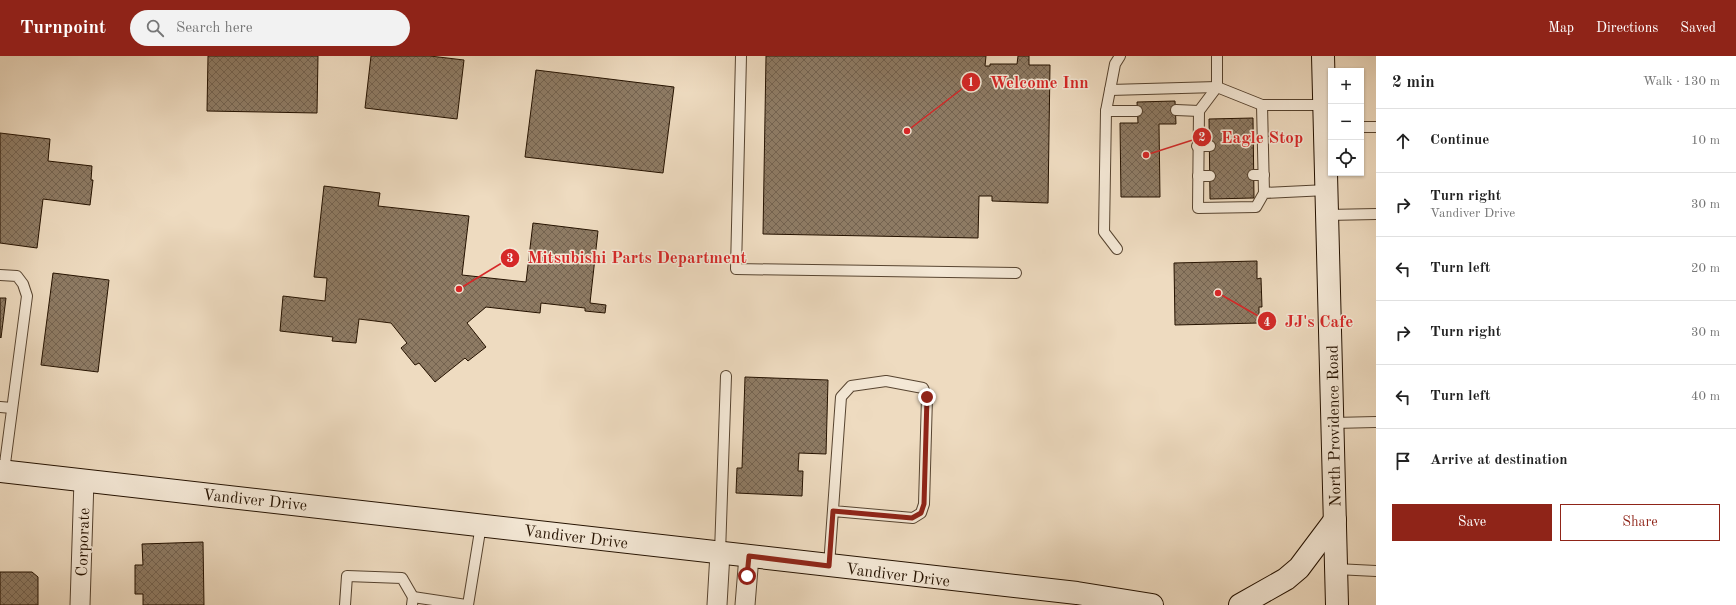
<!DOCTYPE html>
<meta charset="utf-8">
<style>
:root{--surface:#fff;--page:#f2f2f2;--text:#222;--muted:#767676;--line:#e0e0e0;--accent:#8f2418}
body{margin:0;font-family:"Old Standard TT",serif;background:var(--page);color:var(--text)}
.controls{position:absolute;right:12px;top:12px;display:grid;overflow:hidden;border-radius:0px;box-shadow:0 1px 3px #0004}
.controls button{width:36px;height:36px;display:grid;place-items:center;padding:0;border:0;border-bottom:1px solid var(--line);background:var(--surface);color:var(--text);font:20px sans-serif}
.stop{position:absolute;width:12px;height:12px;margin:-9px;border:3px solid #8f2418;border-radius:50%;background:#fff}
.stop.end{background:#8f2418;border-color:#fff;box-shadow:0 1px 4px #0008}
.list{margin:0;padding:0;list-style:none}
h2{display:flex;justify-content:space-between;align-items:center;height:52px;margin:0;padding:0 16px;font-size:17px}
h2 small{font-size:13px;font-weight:400;color:var(--muted)}
.list li{display:grid;grid-template-columns:26px 1fr auto;gap:12px;align-items:center;box-sizing:border-box;height:64px;padding:0 16px;border-top:1px solid var(--line)}
.list b{display:block;font-size:15px;white-space:nowrap}
.list p{margin:0;font-size:13px;white-space:nowrap;color:var(--muted)}
.list em{font-size:13px;font-style:normal;color:var(--muted)}
.actions{display:flex;gap:8px;padding:12px 16px}
.actions a{flex:1;padding:9px 0;border:1px solid var(--accent);border-radius:0px;text-align:center;font-size:14px;color:var(--accent)}
.actions .main{background:var(--accent);color:#fff}
.icon{flex:none;width:22px;height:22px;fill:none;stroke:currentColor;stroke-width:2;stroke-linecap:round;stroke-linejoin:round}
.map{position:relative;flex:none;width:1376px;height:549px;overflow:hidden}
header{display:flex;align-items:center;gap:24px;box-sizing:border-box;height:56px;padding:0 20px;background:var(--accent);color:#fff}
header strong{font-size:19px}
nav{display:flex;gap:22px;margin-inline-start:auto;font-size:14px}
.search{width:280px;height:36px;background:var(--page);display:flex;align-items:center;gap:10px;box-sizing:border-box;padding:0 14px;border-radius:22px;color:var(--muted);font-size:15px}
main{display:flex}
aside{flex:1;background:var(--surface)}
.map>svg:first-child{display:block}
.building{fill:url(#building-cross-hatch);stroke:#251200}
.lines{fill:none;stroke-linecap:round;stroke-linejoin:round}
.service-casing{stroke:#574430;stroke-width:12}
.minor-casing{stroke:#574430;stroke-width:21}
.secondary-casing{stroke:#251200;stroke-width:24}
.service{stroke:#f4e8d6;stroke-width:10}
.minor{stroke:#f4e8d6;stroke-width:19}
.secondary{stroke:#f4e8d6;stroke-width:22}
.route{stroke:#8f2418;stroke-width:5}
.labels{text-anchor:middle;stroke-width:3;stroke-linejoin:round;paint-order:stroke}
.street-label{font-size:16px;fill:#251200;stroke:#f4e8d6}
.leader{fill:none;stroke:#d62828;stroke-width:1.5}
.callout-dot{fill:#d62828;stroke:#f4e8d6;stroke-width:1.5}
.mark-label{font-size:12px;text-anchor:middle;font-weight:bold;fill:#fff}
.callout-label{font-size:17px;text-anchor:middle;font-weight:bold;fill:#d62828;stroke:#f4e8d6;stroke-width:3;stroke-linejoin:round;paint-order:stroke}
</style>
<header>
<strong>Turnpoint</strong>
<div class="search"><svg class="icon" aria-label="search" viewBox="0 0 24 24"><circle cx="10" cy="10" r="6"/><path d="M15 15l6 6"/></svg>Search here</div>
<nav><a>Map</a><a>Directions</a><a>Saved</a></nav>
</header>
<main>
<div class="map">
<svg width="1376" height="549" viewBox="0 0 1376 549">
<defs>
<pattern id="building-cross-hatch" width="8" height="8" patternUnits="userSpaceOnUse"><rect width="8" height="8" fill="#8e7b64"/><path d="M0 0l8 8M0 8l8-8" fill="none" stroke="#746350"/></pattern>
</defs>
<rect width="100%" height="100%" fill="#eedbc0"/>
<filter id="stains"><feTurbulence type="fractalNoise" baseFrequency=".005" numOctaves="4"/><feColorMatrix values="0 0 0 0 .2 0 0 0 0 .09 0 0 0 0 .02 0 0 0 .5 -.17"/></filter>
<radialGradient id="worn" r=".72"><stop offset=".6" stop-color="#630" stop-opacity="0"/><stop offset="1" stop-color="#630" stop-opacity=".3"/></radialGradient>
<g class="building">
<polygon points="208,0 318,0 317,57 207,55"/>
<polygon points="371,0 430,0 464,4 457,63 365,52"/>
<polygon points="766,0 986,0 985,10 990,10 990,8 1017,8 1018,0 1029,0 1029,9 1050,9 1048,147 992,145 992,140 979,140 978,182 763,178"/>
<polygon points="536,14 674,31 663,117 525,101"/>
<polygon points="1175,45 1176,68 1159,68 1160,141 1121,141 1120,67 1138,67 1137,46"/>
<polygon points="1253,62 1254,142 1210,143 1209,63"/>
<polygon points="0,77 50,83 48,105 92,110 91,124 93,124 90,149 43,143 37,192 0,187"/>
<polygon points="324,130 380,137 378,150 469,160 462,219 526,226 533,167 598,175 590,247 606,249 605,257 585,255 585,252 541,247 540,257 486,251 467,267 486,291 468,305 465,302 435,326 419,307 415,309 401,292 407,287 391,267 359,263 356,287 332,285 333,281 280,275 283,240 325,245 327,222 314,221"/>
<polygon points="1257,205 1257,223 1261,222 1262,251 1259,251 1259,267 1175,269 1174,207"/>
<polygon points="53,217 109,224 98,316 41,309"/>
<polygon points="0,242 6,242 1,282 0,281"/>
<polygon points="745,321 828,324 826,398 799,397 798,415 803,415 802,440 736,437 737,412 742,412"/>
<polygon points="203,486 204,549 143,549 143,538 135,538 135,509 143,509 142,488"/>
<polygon points="0,516 32,516 38,521 38,549 0,549"/>
</g>
<g class="lines">
<g class="service-casing">
<g id="service">
<polyline points="741,0 736,213 1016,217"/>
<polyline points="1217,0 1217,31 1199,55 1198,152 1256,151 1264,137 1327,134"/>
<polyline points="1110,34 1217,31 1262,49 1325,49"/>
<polyline points="1262,49 1264,137"/>
<polyline points="1176,54 1199,55"/>
<polyline points="1106,55 1137,55"/>
<polyline points="1361,71 1376,71"/>
<polyline points="1197,90 1210,90"/>
<polyline points="1253,119 1264,119"/>
<polyline points="1198,120 1210,120"/>
<polyline points="1327,159 1376,158"/>
<polyline points="1117,193 1104,176 1106,55 1115,8 1120,0"/>
<polyline points="0,219 17,220 23,228 27,240 4,415"/>
<polyline points="0,351 12,352"/>
<polyline points="1333,367 1376,366"/>
<polyline points="720,497 726,320"/>
<polyline points="829,510 841,341 851,330 886,325 923,332 927,341 924,448 921,457 913,462 833,455"/>
<polyline points="1336,513 1376,515"/>
<polyline points="345,549 347,520 402,522 413,541"/>
<polyline points="412,549 413,541 466,549"/>
<polyline points="468,549 481,469"/>
</g>
</g>
<g class="minor-casing">
<g id="minor">
<polyline points="80,549 84,424"/>
<polyline points="717,549 720,497"/>
<polyline points="745,549 749,500"/>
</g>
</g>
<g class="secondary-casing">
<g id="secondary">
<polyline points="1323,0 1337,549"/>
<polyline points="0,415 1077,537 1152,549"/>
<polyline points="1240,549 1286,523 1299,512 1335,464"/>
</g>
</g>
<use href="#service" class="service"/>
<use href="#minor" class="minor"/>
<use href="#secondary" class="secondary"/>
</g>
<g class="lines">
<polyline class="route" points="747,520 749,500 829,510 833,455 912,462 921,457 924,448 927,341"/>
</g>
<g class="labels">
<g class="street-label">
<text transform="translate(1333 370) rotate(-91)" y="6">North Providence Road</text>
<text transform="translate(255 443) rotate(6)" y="6">Vandiver Drive</text>
<text transform="translate(576 480) rotate(7)" y="6">Vandiver Drive</text>
<text transform="translate(82 486) rotate(-88)" y="6">Corporate</text>
<text transform="translate(898 518) rotate(7)" y="6">Vandiver Drive</text>
</g>
</g>
<path class="leader" d="M907 75L971 26M1146 99L1202 81M459 233L510 202M1218 237L1267 265"/>
<g class="callout-dot">
<circle cx="907" cy="75" r="4"/>
<circle cx="1146" cy="99" r="4"/>
<circle cx="459" cy="233" r="4"/>
<circle cx="1218" cy="237" r="4"/>
<circle cx="971" cy="26" r="10"/>
<circle cx="1202" cy="81" r="10"/>
<circle cx="510" cy="202" r="10"/>
<circle cx="1267" cy="265" r="10"/>
</g>
<g class="mark-label">
<text x="971" y="30">1</text>
<text x="1202" y="85">2</text>
<text x="510" y="206">3</text>
<text x="1267" y="270">4</text>
</g>
<g class="callout-label">
<text x="1039" y="32">Welcome Inn</text>
<text x="1262" y="87">Eagle Stop</text>
<text x="637" y="207">Mitsubishi Parts Department</text>
<text x="1319" y="271">JJ's Cafe</text>
</g>
<rect width="100%" height="100%" filter="url(#stains)"/>
<rect width="100%" height="100%" fill="url(#worn)"/>
</svg>
<div class="controls">
<button>+</button>
<button>−</button>
<button><svg class="icon" aria-label="locate" viewBox="0 0 24 24"><circle cx="12" cy="12" r="6"/><path d="M12 2v4M12 18v4M2 12h4M18 12h4"/></svg></button>
</div>
<div class="stop" style="left:747px;top:520px"></div>
<div class="stop end" style="left:927px;top:341px"></div>
</div>
<aside>
<h2>2 min<small>Walk · 130 m</small></h2>
<ul class="list">
<li><svg class="icon" aria-label="ahead" viewBox="0 0 24 24"><path d="M12 20V5M6 11l6-6 6 6"/></svg><div><b>Continue</b></div><em>10 m</em></li>
<li><svg class="icon" aria-label="right" viewBox="0 0 24 24"><path d="M7 20v-9h11M14 6l5 5-5 5"/></svg><div><b>Turn right</b><p>Vandiver Drive</p></div><em>30 m</em></li>
<li><svg class="icon" aria-label="left" viewBox="0 0 24 24"><path d="M17 20v-9H6M10 6l-5 5 5 5"/></svg><div><b>Turn left</b></div><em>20 m</em></li>
<li><svg class="icon" aria-label="right" viewBox="0 0 24 24"><path d="M7 20v-9h11M14 6l5 5-5 5"/></svg><div><b>Turn right</b></div><em>30 m</em></li>
<li><svg class="icon" aria-label="left" viewBox="0 0 24 24"><path d="M17 20v-9H6M10 6l-5 5 5 5"/></svg><div><b>Turn left</b></div><em>40 m</em></li>
<li><svg class="icon" aria-label="arrive" viewBox="0 0 24 24"><path d="M6 21V4h12l-3 4 3 4H6"/></svg><div><b>Arrive at destination</b></div></li>
</ul>
<div class="actions"><a class="main">Save</a><a>Share</a></div>
</aside>
</main>
